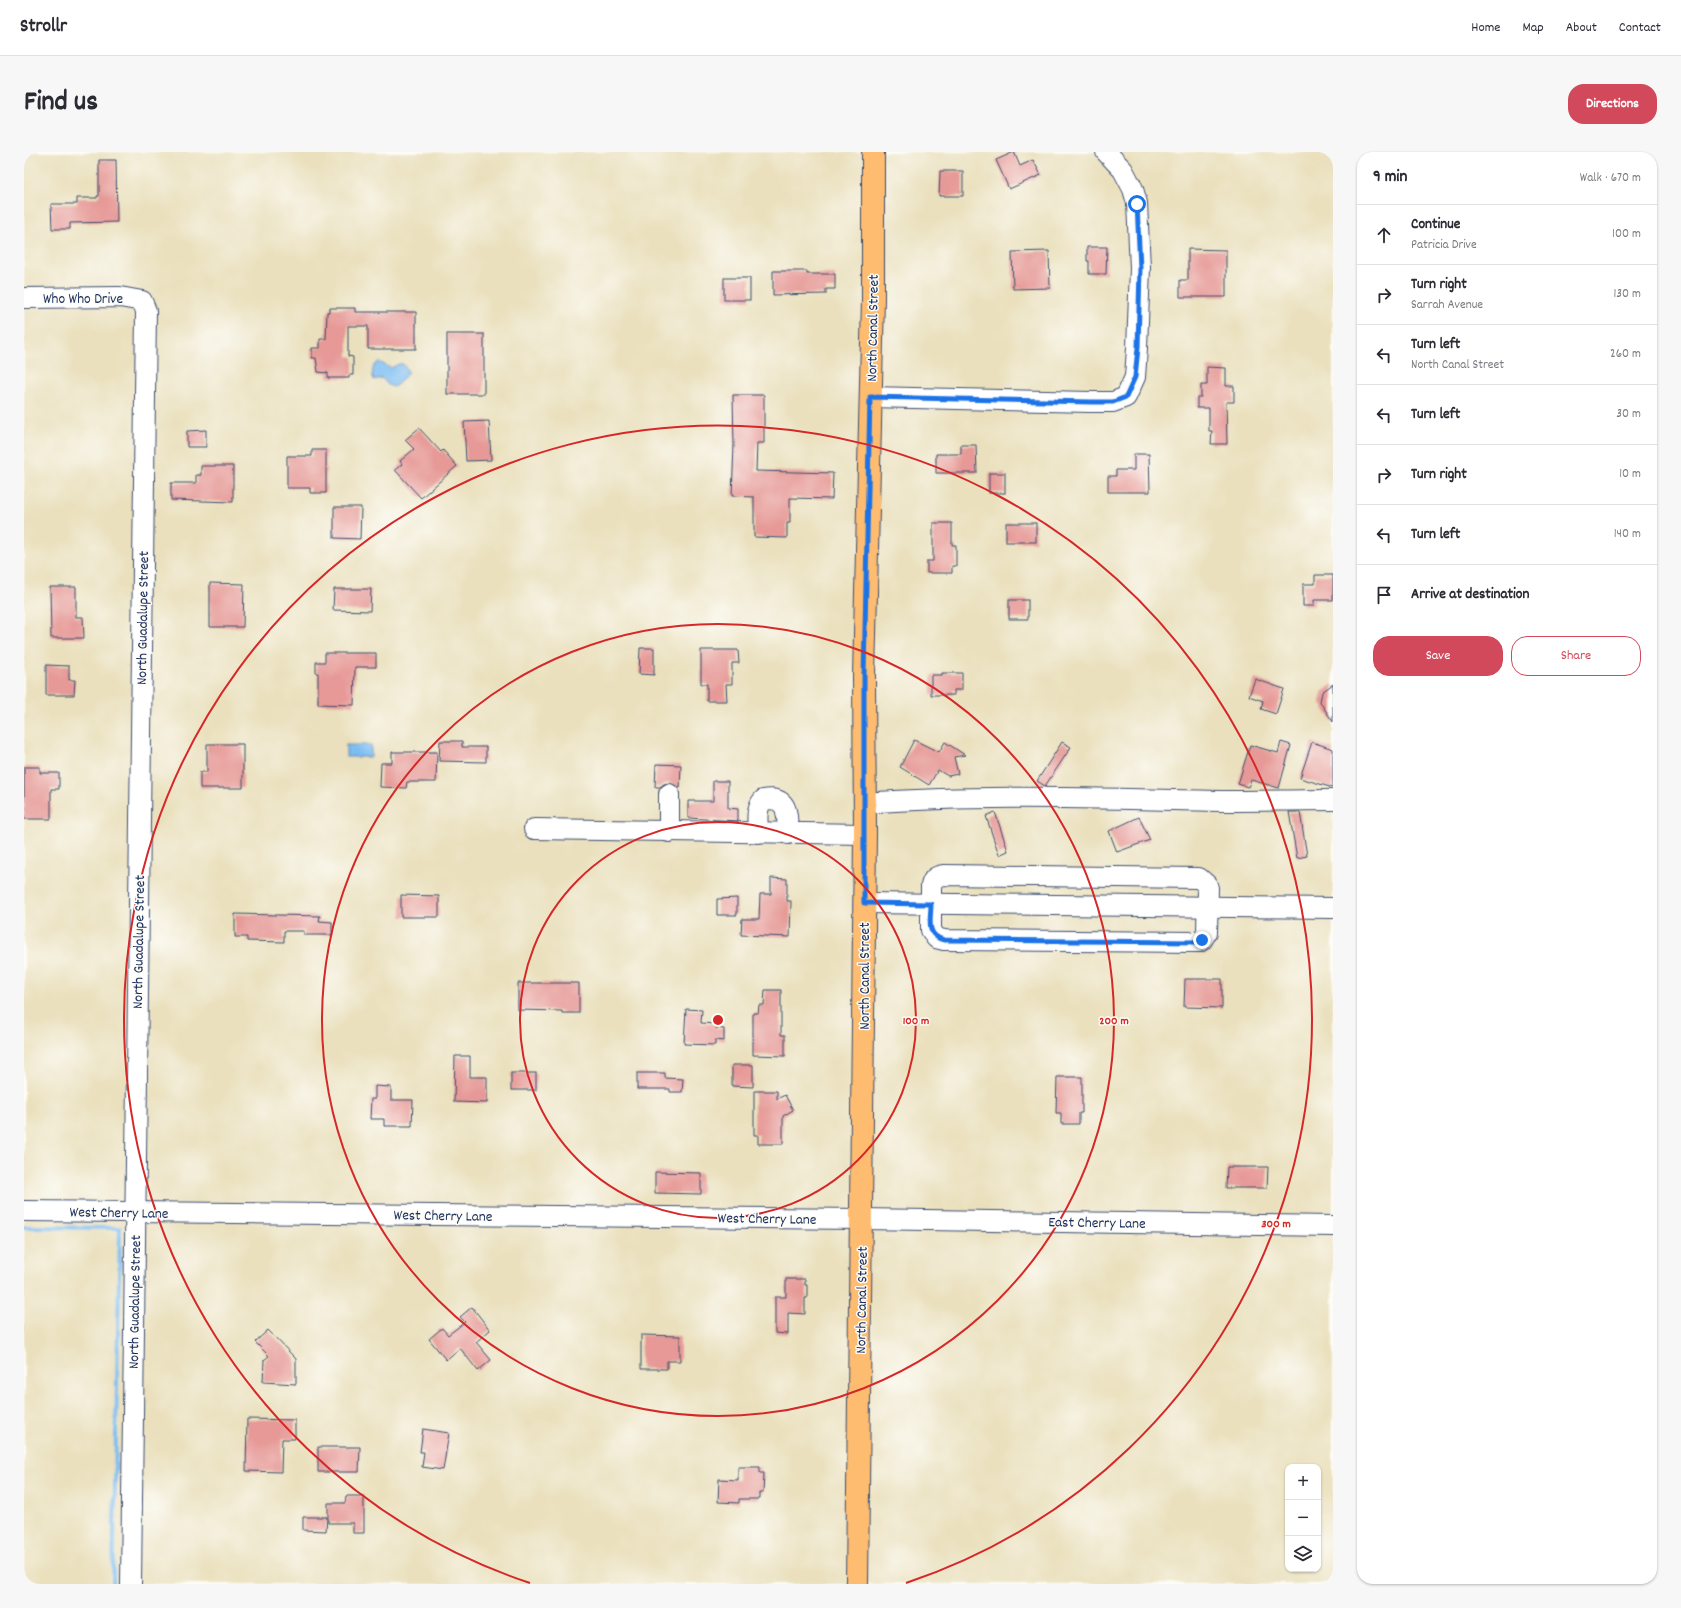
<!DOCTYPE html>
<meta charset="utf-8">
<style>
:root{--surface:#fff;--page:#f7f7f7;--text:#2b2b33;--muted:#7c7c81;--line:#e1e1e2;--accent:#d1495b}
body{margin:0;font-family:Dekko,sans-serif;background:var(--page);color:var(--text)}
.controls{position:absolute;right:12px;bottom:12px;display:grid;overflow:hidden;border-radius:8px;box-shadow:0 1px 3px #0004}
.controls button{width:36px;height:36px;display:grid;place-items:center;padding:0;border:0;border-bottom:1px solid var(--line);background:var(--surface);color:var(--text);font:20px sans-serif}
.stop{position:absolute;width:12px;height:12px;margin:-9px;border:3px solid #1a73e8;border-radius:50%;background:#fff}
.stop.end{background:#1a73e8;border-color:#fff;box-shadow:0 1px 4px #0008}
.list{margin:0;padding:0;list-style:none}
h2{display:flex;justify-content:space-between;align-items:center;height:52px;margin:0;padding:0 16px;font-size:17px}
h2 small{font-size:13px;font-weight:400;color:var(--muted)}
.list li{display:grid;grid-template-columns:26px 1fr auto;gap:12px;align-items:center;box-sizing:border-box;height:60px;padding:0 16px;border-top:1px solid var(--line)}
.list b{display:block;font-size:15px;white-space:nowrap}
.list p{margin:0;font-size:13px;white-space:nowrap;color:var(--muted)}
.list em{font-size:13px;font-style:normal;color:var(--muted)}
.actions{display:flex;gap:8px;padding:12px 16px}
.actions a{flex:1;padding:9px 0;border:1px solid var(--accent);border-radius:16px;text-align:center;font-size:14px;color:var(--accent)}
.actions .main{background:var(--accent);color:#fff}
.icon{flex:none;width:22px;height:22px;fill:none;stroke:currentColor;stroke-width:2;stroke-linecap:round;stroke-linejoin:round}
.map{position:relative;flex:none;width:1309px;height:1432px;overflow:hidden;border-radius:16px}
header{display:flex;align-items:center;gap:24px;box-sizing:border-box;height:56px;padding:0 20px;background:var(--surface);border-bottom:1px solid var(--line)}
header strong{font-size:19px}
nav{display:flex;gap:22px;margin-inline-start:auto;font-size:14px}
.intro{display:flex;align-items:center;justify-content:space-between;box-sizing:border-box;height:96px;padding:0 24px}
h1{margin:0;font-size:28px}
.button{padding:10px 18px;border-radius:16px;background:var(--accent);color:#fff;font-size:14px;font-weight:700}
main{display:flex;gap:24px;padding:0 24px}
aside{flex:1;background:var(--surface);border-radius:16px;box-shadow:0 1px 3px #0004}
.map>svg:first-child{display:block}
.water{fill:#7cbef2;stroke:#4c76a8}
.lines{fill:none;stroke-linecap:round;stroke-linejoin:round}
.stream{stroke:#7cbef2;stroke-width:4}
.building{fill:#e69996}
.minor-casing{stroke:#3a4a6c;stroke-width:22}
.major-casing{stroke:#3a4a6c;stroke-width:24}
.minor{stroke:#fff;stroke-width:20}
.major{stroke:#febc70;stroke-width:22}
.route{stroke:#1a73e8;stroke-width:5}
.ring{fill:none;stroke:#d62828;stroke-width:2}
.labels{text-anchor:middle;stroke-width:3;stroke-linejoin:round;paint-order:stroke}
.street-label{font-size:15px;fill:#1b2f5e;stroke:#fdfcf7}
.centre{fill:#d62828;stroke:#fdfcf7;stroke-width:2}
.ring-label{font-size:12px;text-anchor:middle;font-weight:bold;fill:#d62828;stroke:#fdfcf7;stroke-width:3;stroke-linejoin:round;paint-order:stroke}
</style>
<header>
<strong>Strollr</strong>
<nav><a>Home</a><a>Map</a><a>About</a><a>Contact</a></nav>
</header>
<div class="intro"><h1>Find us</h1><a class="button">Directions</a></div>
<main>
<div class="map">
<svg width="1309" height="1432" viewBox="0 0 1309 1432">
<rect width="100%" height="100%" fill="#fdfcf7"/>
<filter id="ink" filterUnits="userSpaceOnUse"><feTurbulence type="fractalNoise" baseFrequency=".025" numOctaves="2"/><feDisplacementMap in="SourceGraphic" scale="8" xChannelSelector="R" yChannelSelector="G"/><feConvolveMatrix kernelMatrix="1 2 1 2 8 2 1 2 1" color-interpolation-filters="sRGB"/></filter>
<filter id="wash" filterUnits="userSpaceOnUse"><feTurbulence type="fractalNoise" baseFrequency=".012" numOctaves="4" result="noise"/><feDisplacementMap in="SourceGraphic" scale="16" xChannelSelector="R" yChannelSelector="G"/><feGaussianBlur stdDeviation="0.9" result="paint"/><feColorMatrix in="noise" values="0 0 0 0 0 0 0 0 0 0 0 0 0 0 0 0 0 1.4 0 .05"/><feComposite in="paint" operator="in"/></filter>
<g filter="url(#wash)">
<rect width="100%" height="100%" fill="#eae0bd"/>
<g class="water">
<path d="M 355,210 L 367,216 L 375,212 L 379,212 L 384,219 C 382,224 374,233 369,235 L 364,233 L 358,226 L 350,228 C 347,221 348,214 355,210 Z"/>
<rect x="322" y="593" width="25" height="12"/>
</g>
<g class="lines">
<polyline class="stream" points="0,1075 96,1076 89,1432"/>
</g>
<g id="blocks">
<g class="building">
<polygon points="990,0 996,14 1009,8 1017,23 985,37 972,8"/>
<polygon points="75,8 92,8 93,70 46,71 46,77 28,77 27,52 53,52 53,46 73,46 73,44 75,44"/>
<polygon points="916,19 939,19 939,44 915,44"/>
<polygon points="1063,95 1083,95 1082,122 1065,122 1065,109 1063,109"/>
<polygon points="1164,97 1202,98 1202,145 1156,145 1156,128 1164,128"/>
<polygon points="1025,99 1026,136 989,137 988,100"/>
<polygon points="749,119 783,119 783,122 811,122 811,137 802,137 802,142 749,143"/>
<rect x="700" y="126" width="26" height="22"/>
<polygon points="305,156 331,156 331,160 392,160 392,197 344,197 344,174 324,174 324,204 329,205 329,223 325,223 325,226 304,226 304,221 294,220 292,206 288,206 288,196 296,196 296,187 302,187 303,160 305,160"/>
<rect x="423" y="182" width="37" height="60"/>
<polygon points="1183,215 1202,216 1202,234 1210,234 1210,250 1202,250 1203,292 1187,292 1188,279 1185,279 1185,256 1173,256 1173,245 1177,245 1177,233 1183,233"/>
<polygon points="709,243 740,243 740,291 733,291 732,319 809,321 808,347 766,346 766,371 763,371 763,386 730,385 730,345 708,344 710,293"/>
<polygon points="465,269 467,308 442,309 440,270"/>
<polygon points="395,276 417,300 419,298 433,314 397,346 371,318 378,312 376,309 390,297 381,288"/>
<polygon points="182,278 182,295 163,295 163,279"/>
<polygon points="937,293 952,293 953,321 912,321 912,302 937,302"/>
<polygon points="288,298 302,298 302,341 286,341 286,336 263,336 263,304 288,304"/>
<polygon points="1110,302 1125,302 1126,340 1084,340 1084,324 1092,324 1092,318 1110,318"/>
<polygon points="177,314 209,314 209,350 147,348 147,331 172,331 172,323 177,323"/>
<rect x="965" y="321" width="16" height="20"/>
<polygon points="310,355 337,355 336,387 310,386"/>
<polygon points="909,371 928,371 928,393 932,393 932,414 928,414 928,421 903,421 903,409 909,409"/>
<rect x="982" y="371" width="30" height="19"/>
<polygon points="1291,423 1309,423 1309,448 1290,448 1290,454 1279,454 1279,432 1291,432"/>
<polygon points="186,431 220,432 219,475 186,475"/>
<polygon points="26,435 52,435 52,465 59,465 60,486 27,486"/>
<polygon points="310,437 347,437 346,459 309,458"/>
<rect x="985" y="448" width="19" height="19"/>
<polygon points="616,496 630,496 630,523 615,522"/>
<polygon points="677,498 714,498 715,511 708,511 708,532 702,532 703,549 683,549 683,532 677,532"/>
<polygon points="301,501 352,501 352,515 331,515 330,553 294,552 294,521 292,521 292,510 301,510"/>
<polygon points="22,513 45,514 45,528 51,528 50,543 22,543"/>
<polygon points="918,521 938,521 938,538 930,538 930,543 907,543 907,523 918,523"/>
<polygon points="1231,527 1260,537 1252,562 1237,557 1239,549 1225,544"/>
<polygon points="1309,532 1309,570 1296,550 1298,540"/>
<polygon points="890,588 915,600 921,590 941,603 930,605 934,622 924,624 914,618 905,633 876,615"/>
<polygon points="416,589 438,589 438,595 462,595 462,610 415,609"/>
<polygon points="1038,590 1047,595 1021,634 1013,629"/>
<polygon points="1257,590 1267,593 1255,636 1227,628 1224,635 1214,632 1226,593 1254,601"/>
<polygon points="1288,590 1309,597 1309,636 1276,626"/>
<polygon points="183,592 219,592 219,636 176,636 176,620 183,620"/>
<polygon points="368,600 413,600 412,630 383,630 382,636 356,635 357,611 368,611"/>
<polygon points="632,612 657,613 656,636 645,631 640,632 636,635 631,635"/>
<polygon points="0,615 16,615 16,621 35,621 35,637 27,637 27,667 0,667"/>
<polygon points="689,629 704,629 704,656 714,657 714,669 664,666 664,649 689,649"/>
<polygon points="971,660 984,699 975,703 962,664"/>
<polygon points="1265,660 1276,660 1283,704 1273,706"/>
<polygon points="1115,665 1126,688 1093,700 1085,679"/>
<polygon points="747,726 763,727 763,749 767,749 766,785 717,783 718,767 735,767 736,742 747,742"/>
<polygon points="377,743 415,744 415,765 377,765"/>
<polygon points="713,746 713,763 693,763 693,747"/>
<polygon points="211,762 296,764 295,769 308,770 308,783 280,783 280,779 260,779 260,790 223,789 223,785 211,785"/>
<polygon points="1161,827 1198,827 1198,856 1160,855"/>
<polygon points="494,831 555,831 555,861 538,861 538,859 494,858"/>
<polygon points="741,838 757,838 757,883 761,883 761,904 729,903 729,861 734,861 735,853 740,853"/>
<polygon points="662,857 678,858 677,871 692,872 692,876 700,877 700,889 691,888 691,893 660,892"/>
<polygon points="431,904 446,904 446,925 463,925 463,951 430,950"/>
<polygon points="708,913 729,913 729,935 708,934"/>
<rect x="487" y="921" width="25" height="17"/>
<polygon points="613,921 641,921 641,926 659,927 658,940 646,940 646,937 613,937"/>
<polygon points="1033,925 1058,925 1058,961 1055,961 1055,972 1037,972 1037,961 1032,961"/>
<polygon points="351,934 367,935 367,948 389,948 388,974 360,974 360,967 346,967 347,947 351,947"/>
<polygon points="730,939 753,939 753,947 761,943 769,958 759,964 759,992 734,992 734,983 730,983"/>
<polygon points="1203,1015 1244,1015 1243,1036 1202,1036"/>
<polygon points="631,1020 677,1021 677,1042 631,1041"/>
<polygon points="762,1127 781,1127 781,1133 783,1133 783,1146 781,1146 781,1162 764,1161 764,1182 751,1181 751,1145 762,1145"/>
<polygon points="448,1155 466,1178 452,1190 467,1208 454,1219 436,1196 422,1208 405,1187 418,1176 424,1183 441,1170 436,1165"/>
<polygon points="244,1178 272,1207 272,1232 239,1230 240,1208 245,1204 231,1190"/>
<polygon points="617,1183 656,1184 656,1209 643,1209 643,1217 617,1217"/>
<polygon points="223,1267 271,1268 271,1287 258,1287 257,1320 222,1319"/>
<polygon points="399,1277 425,1281 419,1318 398,1315 400,1300 396,1300"/>
<polygon points="294,1295 336,1295 335,1320 294,1320"/>
<polygon points="714,1315 736,1315 736,1321 740,1321 739,1341 735,1341 735,1347 715,1347 715,1351 694,1350 695,1327 714,1328"/>
<polygon points="322,1344 340,1344 340,1381 329,1381 329,1371 304,1371 304,1351 321,1351"/>
<polygon points="279,1365 303,1365 302,1379 279,1378"/>
</g>
</g>
</g>
<g filter="url(#ink)">
<use href="#blocks" fill-opacity="0" stroke="#3a4a6c" stroke-width="1"/>
<g class="lines">
<g class="minor-casing">
<g id="minor">
<polyline points="0,146 96,145 118,149 122,159 107,1432"/>
<polyline points="846,245 1067,250 1089,250 1102,245 1111,225 1113,196 1116,116 1113,51 1109,37 1099,18 1082,0"/>
<path d="M 841,651 C 962,642 1082,647 1203,649 C 1239,649 1274,648 1309,648"/>
<polyline points="510,677 841,682"/>
<polyline points="645,680 645,642"/>
<path d="M 734,681 C 734,669 731,658 739,648 C 765,643 763,662 764,682"/>
<path d="M 920,723 L 1175,726 L 1183,733 L 1184,736 L 1183,780 L 1178,788 L 1175,790 L 920,788 L 912,786 L 907,778 L 907,734 C 909,726 912,724 920,723 Z"/>
<polyline points="840,751 1309,756"/>
<polyline points="0,1059 838,1067 1309,1074"/>
</g>
</g>
<g class="major-casing">
<polyline id="major" points="833,1432 841,682 840,524 849,147 849,0"/>
</g>
<use href="#minor" class="minor"/>
<use href="#major" class="major"/>
</g>
</g>
<g class="lines" filter="url(#ink)">
<path class="route" d="M 1113,52 L 1116,116 L 1114,196 L 1111,225 L 1102,245 L 1089,250 L 1067,250 L 846,245 L 840,524 L 840,751 L 907,752 C 907,767 901,784 920,788 L 1175,790 L 1178,788"/>
</g>
<g class="ring">
<circle cx="694" cy="868" r="198"/>
<circle cx="694" cy="868" r="396"/>
<path d="M506 1431A594 594 0 1 1 882 1431"/>
</g>
<g class="labels">
<g class="street-label">
<text x="59" y="151">Who Who Drive</text>
<text transform="translate(848 176) rotate(-89)" y="5">North Canal Street</text>
<text transform="translate(118 466) rotate(-89)" y="5">North Guadalupe Street</text>
<text transform="translate(114 790) rotate(-89)" y="5">North Guadalupe Street</text>
<text transform="translate(840 824) rotate(-90)" y="5">North Canal Street</text>
<text transform="translate(95 1060) rotate(1)" y="5">West Cherry Lane</text>
<text transform="translate(419 1063) rotate(1)" y="5">West Cherry Lane</text>
<text transform="translate(743 1066) rotate(1)" y="5">West Cherry Lane</text>
<text transform="translate(1073 1070) rotate(1)" y="5">East Cherry Lane</text>
<text transform="translate(837 1148) rotate(-89)" y="5">North Canal Street</text>
<text transform="translate(110 1150) rotate(-89)" y="5">North Guadalupe Street</text>
</g>
</g>
<circle cx="694" cy="868" r="6" class="centre"/>
<g class="ring-label">
<text x="892" y="872">100 m</text>
<text x="1090" y="872">200 m</text>
<text x="1252" y="1075">300 m</text>
</g>
</svg>
<div class="controls">
<button>+</button>
<button>−</button>
<button><svg class="icon" aria-label="layers" viewBox="0 0 24 24"><path d="M12 4l9 5-9 5-9-5zM3 14l9 5 9-5"/></svg></button>
</div>
<div class="stop" style="left:1113px;top:52px"></div>
<div class="stop end" style="left:1178px;top:788px"></div>
</div>
<aside>
<h2>9 min<small>Walk · 670 m</small></h2>
<ul class="list">
<li><svg class="icon" aria-label="ahead" viewBox="0 0 24 24"><path d="M12 20V5M6 11l6-6 6 6"/></svg><div><b>Continue</b><p>Patricia Drive</p></div><em>100 m</em></li>
<li><svg class="icon" aria-label="right" viewBox="0 0 24 24"><path d="M7 20v-9h11M14 6l5 5-5 5"/></svg><div><b>Turn right</b><p>Sarrah Avenue</p></div><em>130 m</em></li>
<li><svg class="icon" aria-label="left" viewBox="0 0 24 24"><path d="M17 20v-9H6M10 6l-5 5 5 5"/></svg><div><b>Turn left</b><p>North Canal Street</p></div><em>260 m</em></li>
<li><svg class="icon" aria-label="left" viewBox="0 0 24 24"><path d="M17 20v-9H6M10 6l-5 5 5 5"/></svg><div><b>Turn left</b></div><em>30 m</em></li>
<li><svg class="icon" aria-label="right" viewBox="0 0 24 24"><path d="M7 20v-9h11M14 6l5 5-5 5"/></svg><div><b>Turn right</b></div><em>10 m</em></li>
<li><svg class="icon" aria-label="left" viewBox="0 0 24 24"><path d="M17 20v-9H6M10 6l-5 5 5 5"/></svg><div><b>Turn left</b></div><em>140 m</em></li>
<li><svg class="icon" aria-label="arrive" viewBox="0 0 24 24"><path d="M6 21V4h12l-3 4 3 4H6"/></svg><div><b>Arrive at destination</b></div></li>
</ul>
<div class="actions"><a class="main">Save</a><a>Share</a></div>
</aside>
</main>
